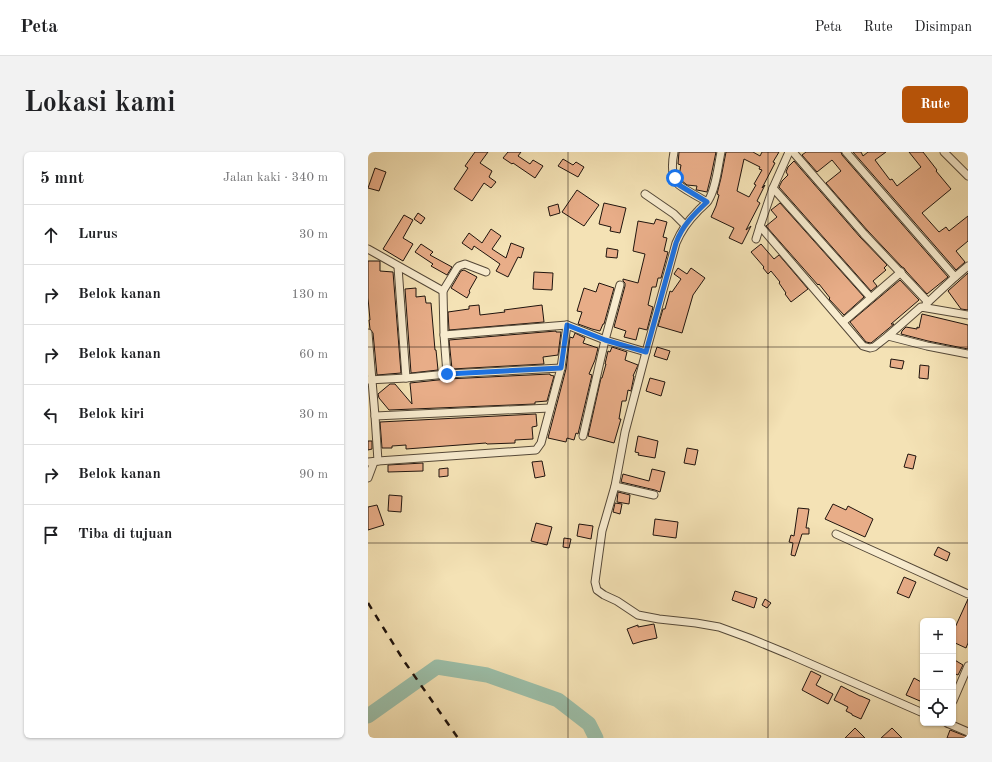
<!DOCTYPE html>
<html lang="id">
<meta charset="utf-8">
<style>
:root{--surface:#fff;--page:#f2f2f2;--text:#202124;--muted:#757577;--line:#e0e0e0;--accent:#b45309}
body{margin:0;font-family:"Old Standard TT",serif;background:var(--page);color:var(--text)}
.controls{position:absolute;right:12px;bottom:12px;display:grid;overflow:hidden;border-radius:6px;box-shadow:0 1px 3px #0004}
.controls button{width:36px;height:36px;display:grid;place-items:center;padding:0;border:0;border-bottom:1px solid var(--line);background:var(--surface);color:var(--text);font:20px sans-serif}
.stop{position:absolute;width:12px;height:12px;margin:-9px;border:3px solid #1a73e8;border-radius:50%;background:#fff}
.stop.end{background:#1a73e8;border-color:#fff;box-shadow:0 1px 4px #0008}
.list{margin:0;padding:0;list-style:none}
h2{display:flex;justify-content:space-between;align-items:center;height:52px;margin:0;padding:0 16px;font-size:17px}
h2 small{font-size:13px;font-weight:400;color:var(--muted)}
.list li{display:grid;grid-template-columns:26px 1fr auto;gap:12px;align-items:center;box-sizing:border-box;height:60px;padding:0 16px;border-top:1px solid var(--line)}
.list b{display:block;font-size:15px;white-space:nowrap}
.list em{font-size:13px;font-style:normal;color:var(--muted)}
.icon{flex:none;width:22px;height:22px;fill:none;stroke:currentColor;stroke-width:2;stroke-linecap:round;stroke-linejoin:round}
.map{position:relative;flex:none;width:600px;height:586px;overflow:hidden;border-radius:6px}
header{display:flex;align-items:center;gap:24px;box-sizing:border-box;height:56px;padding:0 20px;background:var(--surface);border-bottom:1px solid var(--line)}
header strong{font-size:19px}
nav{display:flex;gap:22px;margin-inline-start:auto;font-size:14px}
.intro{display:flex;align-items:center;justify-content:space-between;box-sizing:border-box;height:96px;padding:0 24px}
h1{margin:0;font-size:28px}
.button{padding:10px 18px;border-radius:6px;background:var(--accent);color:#fff;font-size:14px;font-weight:700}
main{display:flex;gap:24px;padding:0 24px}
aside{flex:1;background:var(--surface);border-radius:6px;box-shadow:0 1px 3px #0004}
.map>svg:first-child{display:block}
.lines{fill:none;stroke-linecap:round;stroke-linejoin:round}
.river{stroke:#9cbfa9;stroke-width:15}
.building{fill:#e8ad88;stroke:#1f140e;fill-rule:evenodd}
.street-casing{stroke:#544838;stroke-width:9}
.street{stroke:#f8eccf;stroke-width:7}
.rail{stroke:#1f140e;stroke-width:2.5;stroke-dasharray:7 7;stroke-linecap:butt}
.route{stroke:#1a73e8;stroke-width:5}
.grid{fill:none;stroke:#1f140e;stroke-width:1;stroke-opacity:0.55}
</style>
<header>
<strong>Peta</strong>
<nav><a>Peta</a><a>Rute</a><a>Disimpan</a></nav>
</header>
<div class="intro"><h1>Lokasi kami</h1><a class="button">Rute</a></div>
<main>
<aside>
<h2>5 mnt<small>Jalan kaki · 340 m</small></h2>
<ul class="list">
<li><svg class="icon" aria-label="ahead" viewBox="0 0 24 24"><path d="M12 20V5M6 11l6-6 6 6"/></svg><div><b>Lurus</b></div><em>30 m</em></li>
<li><svg class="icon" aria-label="right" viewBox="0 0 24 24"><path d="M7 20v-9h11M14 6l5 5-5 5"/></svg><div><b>Belok kanan</b></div><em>130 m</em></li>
<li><svg class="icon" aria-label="right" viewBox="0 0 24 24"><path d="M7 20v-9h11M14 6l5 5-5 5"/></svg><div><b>Belok kanan</b></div><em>60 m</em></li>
<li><svg class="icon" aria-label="left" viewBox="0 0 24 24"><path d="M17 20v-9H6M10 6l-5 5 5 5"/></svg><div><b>Belok kiri</b></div><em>30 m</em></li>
<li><svg class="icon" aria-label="right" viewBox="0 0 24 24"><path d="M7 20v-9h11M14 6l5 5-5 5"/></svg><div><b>Belok kanan</b></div><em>90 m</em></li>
<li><svg class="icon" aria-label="arrive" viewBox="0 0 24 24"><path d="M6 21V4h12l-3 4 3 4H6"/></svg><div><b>Tiba di tujuan</b></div></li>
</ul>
</aside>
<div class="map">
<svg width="600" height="586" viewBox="0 0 600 586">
<rect width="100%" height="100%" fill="#f4e2b5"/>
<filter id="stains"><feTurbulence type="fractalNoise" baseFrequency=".005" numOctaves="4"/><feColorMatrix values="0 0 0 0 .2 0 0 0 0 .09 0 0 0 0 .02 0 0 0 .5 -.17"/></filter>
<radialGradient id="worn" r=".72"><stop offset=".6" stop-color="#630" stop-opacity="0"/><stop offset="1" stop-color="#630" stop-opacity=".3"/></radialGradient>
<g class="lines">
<polyline class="river" points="0,564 69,515 119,523 190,548 221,572 228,586"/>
</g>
<g class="building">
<polygon points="107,0 120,0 112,11 124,19 121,25 128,30 123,36 116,31 104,49 86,37 100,16 97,14"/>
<polygon points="140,0 153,0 150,4 162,12 165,8 175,14 167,26 145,11 144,12 135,6"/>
<polygon points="311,0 348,0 343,24 339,40 329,38 328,38 329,34 319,33 313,28 311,24 313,13 310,12"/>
<path d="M 358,0 L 385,0 L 392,4 L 394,0 L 411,0 L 405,10 L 407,11 L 394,36 L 397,33 L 389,49 L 392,51 L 378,78 L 383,74 L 374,92 L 361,86 L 366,76 L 343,65 L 348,54 L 351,43 L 349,42 L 353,26 ZM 376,7 L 392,15 L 391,17 L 394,18 L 386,32 L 388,33 L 381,45 L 369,39 Z"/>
<polygon points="438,0 473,0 474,3 580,125 559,142 538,119 536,116 534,115 500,79 458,31 473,19 464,8 449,20 434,3"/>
<polygon points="485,0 493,0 495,4 500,0 518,0 507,8 522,28 524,27 529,34 553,15 541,0 555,0 569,18 568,19 583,37 554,61 571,80 578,75 581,79 600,64 600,89 588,99 597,110 588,118"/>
<polygon points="195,7 205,13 208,10 216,15 210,25 190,14"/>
<polygon points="426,9 492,85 519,113 516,116 518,118 505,129 509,134 503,139 411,35 414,29 420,23 418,20 420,15"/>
<polygon points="7,16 18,20 11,39 0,36"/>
<polygon points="209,38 231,53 216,74 194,60"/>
<polygon points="236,51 258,56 252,81 242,79 243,75 231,72"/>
<polygon points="412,51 496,145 476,163 461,147 462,146 451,132 450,133 398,74 409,65 403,58"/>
<polygon points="190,52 192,61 182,64 180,55"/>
<polygon points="50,61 57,66 53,72 46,67"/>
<polygon points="36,63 45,68 35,86 45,92 35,109 15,97"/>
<polygon points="288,67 299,70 295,85 299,86 296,99 300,100 293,126 290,126 288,135 284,135 280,153 285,155 279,178 271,176 268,188 256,185 258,179 246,175 257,134 257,131 255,129 255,127 270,131 277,102 265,99 270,69 286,72"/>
<polygon points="123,77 133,84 124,97 138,106 143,91 156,96 153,106 150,105 140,125 128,119 132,112 106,94 104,98 94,91 101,81 114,91"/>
<polygon points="53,92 65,100 62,103 84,115 79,123 63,114 65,112 47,100"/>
<polygon points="393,92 406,107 411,103 440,137 423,150 417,142 418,141 411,131 412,130 403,119 400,122 395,116 396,115 383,100"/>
<polygon points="239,96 250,98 249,106 238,105"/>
<polygon points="0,109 12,109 12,119 25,120 33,221 9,223 5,181 2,177 1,168 2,168 0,146"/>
<polygon points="310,116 319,122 323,116 337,126 325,143 314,181 290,174 295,157 297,157 302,139 304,140 313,127 306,122"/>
<polygon points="96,118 109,125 101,139 102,140 99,146 83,136 93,119"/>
<polygon points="166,120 185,121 184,138 165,137"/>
<polygon points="600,121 600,158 593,157 580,139"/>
<polygon points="532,128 551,148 523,172 526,172 503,191 498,190 482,170"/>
<polygon points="231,131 246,136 236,172 235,172 232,179 224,177 210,172 214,160 209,159 216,136 228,140"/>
<polygon points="48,136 48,145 57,144 58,151 63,151 67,198 68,198 70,218 43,221 37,137"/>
<polygon points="111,153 112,163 137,160 136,158 174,153 176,170 81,178 80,160 101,157 101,154"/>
<polygon points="554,162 600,173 600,197 560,189 533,182 534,179 538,175 549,177 549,175 551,176"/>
<polygon points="188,179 188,180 193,180 190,203 175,205 176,212 84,217 81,188"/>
<polygon points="207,181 217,186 215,191 230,196 227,208 221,222 224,223 210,282 208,281 206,288 199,286 198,290 180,286 198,217 202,185 205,186"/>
<polygon points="244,195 259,200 257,208 270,213 265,224 266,224 263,239 260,238 258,249 254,249 251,267 253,267 246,291 220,284 233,226 234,226 238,212 237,212 240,199 242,200"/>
<polygon points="289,195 302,199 299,208 286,204"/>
<polygon points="523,207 536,209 534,217 522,215"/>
<polygon points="552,213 561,214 560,227 551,226"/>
<polygon points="182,222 182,223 186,224 179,249 167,250 167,252 21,258 11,246 10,242 22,232 27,232 44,252 42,231 79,227"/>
<polygon points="282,226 297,230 293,244 278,239"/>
<polygon points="168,262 169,274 164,275 165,287 147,288 147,291 119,292 118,291 38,297 38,293 24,294 24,296 14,296 12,270"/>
<polygon points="270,284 290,289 287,306 270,303 271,301 267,300"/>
<polygon points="0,289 4,289 4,297 0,298"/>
<polygon points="319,296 330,298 327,313 316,311"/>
<polygon points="540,302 548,304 545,317 536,315"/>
<polygon points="174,309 177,324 167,326 164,310"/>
<polygon points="55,311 55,319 20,320 20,313"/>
<polygon points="80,316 80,324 71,325 71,317"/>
<polygon points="284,317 297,320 292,340 287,338 253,330 255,322 281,329"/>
<polygon points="250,340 262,343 261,352 249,350"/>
<polygon points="21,343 34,344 33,360 20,359"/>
<polygon points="247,351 254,352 252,362 245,360"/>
<polygon points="465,352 478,358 480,354 505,367 497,385 457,367"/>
<polygon points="9,353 16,373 0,378 0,355"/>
<polygon points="430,356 441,357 438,376 441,376 441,382 434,382 427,404 423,403 425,391 421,390 423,383 426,384"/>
<polygon points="287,367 310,370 308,386 285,383"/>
<polygon points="168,371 184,375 179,393 163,389"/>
<polygon points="211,372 225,374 223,387 209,384"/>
<polygon points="196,386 203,387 201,396 195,395"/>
<polygon points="570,395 582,401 579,409 566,403"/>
<polygon points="536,425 548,430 541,446 529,441"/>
<polygon points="367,439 389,446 386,456 364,448"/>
<polygon points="397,447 403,451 399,456 394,453"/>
<polygon points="600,447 600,491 598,496 585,490 585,480"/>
<polygon points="286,472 289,486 275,489 265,492 259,477 270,473 270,475"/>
<polygon points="585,507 595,513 590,523 585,521"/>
<polygon points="443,519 453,524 448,533 465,542 460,552 434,538"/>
<polygon points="546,526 555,531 555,542 552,549 538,543"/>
<polygon points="473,534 492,544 493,544 502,548 493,567 484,563 484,562 478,559 480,555 466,548"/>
<polygon points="487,576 497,586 477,586"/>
<polygon points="524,576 534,586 513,586"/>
<polygon points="582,578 600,585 600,586 579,586"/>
</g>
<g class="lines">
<g class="street-casing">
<g id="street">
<path d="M 306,0 C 304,10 303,23 309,31 C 313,36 333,46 339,50"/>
<path d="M 353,0 C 350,14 348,37 340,49 C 337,53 332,56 329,60 C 320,69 313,79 308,91 L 278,200 L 257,280 L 247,334 L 234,379 L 227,430 L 229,438 L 236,443 L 249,449 L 270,463 L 291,467 L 328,471 L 351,475 L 381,486 L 420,502 L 555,561"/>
<polyline points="421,0 405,36 392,74 495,194 502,196 506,195 520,184 553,155 600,163"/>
<polyline points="425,0 496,82 560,150"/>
<polyline points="478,0 587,125 600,114"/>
<polyline points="576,0 600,24"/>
<polyline points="405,36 503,146"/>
<polyline points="277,42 306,62 317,73"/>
<polyline points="388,87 392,74"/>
<polyline points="0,97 75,139"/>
<polyline points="30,115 38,226"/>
<polyline points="558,152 587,125"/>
<polyline points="475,170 533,120"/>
<polyline points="0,181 7,264 10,309"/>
<polyline points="76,183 199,173 237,188 278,200"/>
<polyline points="520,184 559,194 600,202"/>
<polyline points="79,222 76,183 75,139 89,116 91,114 97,112 118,120"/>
<polyline points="0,228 38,226 79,222 193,216"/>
<polyline points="7,264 182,256"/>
<polyline points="215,284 237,188 252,133"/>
<polyline points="0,310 10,309 168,298 173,291 193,216 199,173"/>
<polyline points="0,326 6,310"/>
<polyline points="247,334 286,343"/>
<polyline points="468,382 600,442"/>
<polyline points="585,549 600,514"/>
<polyline points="579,571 600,580"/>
</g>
</g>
<use href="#street" class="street"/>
<polyline class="rail" points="0,451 36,509 90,586"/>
</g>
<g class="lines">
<path class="route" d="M 79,222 L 193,216 L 199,173 L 237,188 L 278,200 L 308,91 C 314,74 326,62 339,50 L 311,33 L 309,31 L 307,26"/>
</g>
<path class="grid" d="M 200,0 L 200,586M 400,0 L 400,586M 0,195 L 600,195M 0,391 L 600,391"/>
<rect width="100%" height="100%" filter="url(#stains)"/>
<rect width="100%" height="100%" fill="url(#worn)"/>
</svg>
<div class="controls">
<button>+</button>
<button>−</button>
<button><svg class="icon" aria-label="locate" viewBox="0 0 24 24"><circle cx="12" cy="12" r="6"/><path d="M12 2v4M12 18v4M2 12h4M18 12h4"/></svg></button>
</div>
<div class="stop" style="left:307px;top:26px"></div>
<div class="stop end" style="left:79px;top:222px"></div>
</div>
</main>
